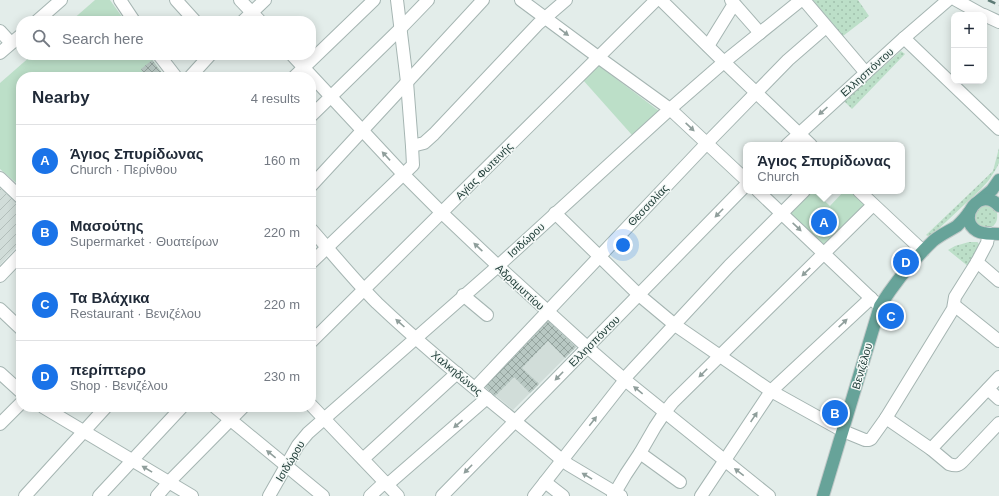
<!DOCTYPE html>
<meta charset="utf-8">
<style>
:root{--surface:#fff;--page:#f6f6f7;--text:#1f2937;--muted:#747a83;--line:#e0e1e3;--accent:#1a73e8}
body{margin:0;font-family:Helvetica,sans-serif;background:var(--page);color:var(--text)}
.controls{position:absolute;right:12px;top:12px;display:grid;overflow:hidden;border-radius:8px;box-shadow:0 2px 10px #0003}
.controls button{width:36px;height:36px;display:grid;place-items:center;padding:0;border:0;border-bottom:1px solid var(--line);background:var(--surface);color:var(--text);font:20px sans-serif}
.you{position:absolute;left:623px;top:245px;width:14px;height:14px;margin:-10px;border:3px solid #fff;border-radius:50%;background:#1a73e8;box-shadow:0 0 0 6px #1a73e833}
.badge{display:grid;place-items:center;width:26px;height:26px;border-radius:50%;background:var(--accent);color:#fff;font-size:13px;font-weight:700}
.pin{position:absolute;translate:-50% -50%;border:2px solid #fff;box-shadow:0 1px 4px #0006}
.popup{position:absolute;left:743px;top:142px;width:162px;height:52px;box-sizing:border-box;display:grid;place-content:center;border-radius:8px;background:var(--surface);filter:drop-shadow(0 1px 3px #0005);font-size:13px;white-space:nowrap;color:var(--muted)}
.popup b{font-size:15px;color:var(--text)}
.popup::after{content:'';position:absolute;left:50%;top:100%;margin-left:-8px;border:8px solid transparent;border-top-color:var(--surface)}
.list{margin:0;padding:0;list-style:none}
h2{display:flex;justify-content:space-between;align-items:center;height:52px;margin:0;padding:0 16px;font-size:17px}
h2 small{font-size:13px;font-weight:400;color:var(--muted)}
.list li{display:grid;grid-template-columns:26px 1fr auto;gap:12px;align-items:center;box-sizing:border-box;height:72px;padding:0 16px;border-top:1px solid var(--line)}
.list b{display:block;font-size:15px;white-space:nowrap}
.list p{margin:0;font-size:13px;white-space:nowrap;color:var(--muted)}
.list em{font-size:13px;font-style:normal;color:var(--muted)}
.icon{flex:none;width:22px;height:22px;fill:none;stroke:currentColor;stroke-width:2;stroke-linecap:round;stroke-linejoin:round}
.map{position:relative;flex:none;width:999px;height:496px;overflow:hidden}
.search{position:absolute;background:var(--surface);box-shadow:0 2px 10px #0003;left:16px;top:16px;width:300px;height:44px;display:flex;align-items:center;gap:10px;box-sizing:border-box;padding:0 14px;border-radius:16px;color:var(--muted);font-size:15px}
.panel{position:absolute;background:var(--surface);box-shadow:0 2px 10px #0003;left:16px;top:72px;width:300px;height:340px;border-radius:16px}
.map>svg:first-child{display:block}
.built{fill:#d1ddd9}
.industrial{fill:url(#industrial-furrows)}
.grass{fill:url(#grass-dots)}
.park{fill:#bcdfc8}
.building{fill:url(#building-cross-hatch)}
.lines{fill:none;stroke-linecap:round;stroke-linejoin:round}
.minor-casing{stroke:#a5b5b2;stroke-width:14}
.major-casing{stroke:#c1c9c8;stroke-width:14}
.minor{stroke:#fff;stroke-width:12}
.major{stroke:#67a399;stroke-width:12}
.rail{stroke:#5d7a75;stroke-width:2.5;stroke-dasharray:8 4;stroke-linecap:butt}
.oneway{fill:#909f9c}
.labels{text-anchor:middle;stroke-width:3;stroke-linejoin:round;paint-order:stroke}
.street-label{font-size:11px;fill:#223f3a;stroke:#f4f9f7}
</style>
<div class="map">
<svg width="999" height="496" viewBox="0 0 999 496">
<defs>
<pattern id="industrial-furrows" width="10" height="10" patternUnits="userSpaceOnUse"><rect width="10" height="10" fill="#d1ddd9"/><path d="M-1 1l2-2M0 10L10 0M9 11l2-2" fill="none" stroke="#b3bfbb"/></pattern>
<pattern id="grass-dots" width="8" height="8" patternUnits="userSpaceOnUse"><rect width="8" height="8" fill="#bcdfc8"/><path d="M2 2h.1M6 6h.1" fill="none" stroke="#a1c0ad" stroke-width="1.8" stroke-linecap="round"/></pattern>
<pattern id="building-cross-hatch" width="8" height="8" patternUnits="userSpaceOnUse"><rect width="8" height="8" fill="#b8c8c3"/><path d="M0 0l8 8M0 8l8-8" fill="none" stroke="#95a49f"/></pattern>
</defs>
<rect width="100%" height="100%" fill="#e3edea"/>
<polygon class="built" points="546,319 576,347 513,410 483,385"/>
<polygon class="industrial" points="0,188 21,206 21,242 0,265"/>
<g class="grass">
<polygon points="813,0 858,0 869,16 843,36"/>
<polygon points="901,51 905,54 852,109 844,101"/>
<polygon points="999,148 999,163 996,169 989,180 981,189 932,235 928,236 926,235 993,171"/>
<path d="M 986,204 L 996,210 C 999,217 997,228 986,228 C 984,228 982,227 979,226 L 974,220 L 976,209 Z"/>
<polygon points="969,242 977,242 981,246 969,267 948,250 955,246"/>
</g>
<g class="park">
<polygon points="95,0 110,0 125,21 71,21"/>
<polygon points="32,55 149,55 165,77 21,77 21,187 0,169 0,83"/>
<polygon points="598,65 659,111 632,135 583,80"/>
<polygon points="812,191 814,191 830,206 844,191 852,191 865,204 824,246 790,213"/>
</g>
<g class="building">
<polygon points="152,60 165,77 146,77 141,69"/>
<polygon points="546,319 576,347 565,358 548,341 522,368 539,384 530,393 514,377 495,396 483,385"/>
</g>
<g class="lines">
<g class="minor-casing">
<g id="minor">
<polyline points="120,0 134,21"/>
<polyline points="176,0 195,21"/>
<polyline points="240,0 260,21"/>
<polyline points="521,0 598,57 670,109 746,180"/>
<polyline points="661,0 724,62 811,145"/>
<polyline points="731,0 760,33"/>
<polyline points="804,0 866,73"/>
<polyline points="956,0 983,15"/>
<polyline points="984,15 999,22"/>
<polyline points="37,21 61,0"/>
<polyline points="243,21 265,0"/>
<polyline points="0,31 11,43"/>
<polyline points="904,38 999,129"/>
<polyline points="708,46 734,4"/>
<polyline points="0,53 21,35"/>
<polyline points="159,55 176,77"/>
<polyline points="292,55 403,174 442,213 498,266 587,347 625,380 769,496"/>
<polyline points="190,77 210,55"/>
<polyline points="294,77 374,0"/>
<polyline points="311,116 400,29 428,0"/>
<polyline points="787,145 904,38 948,0"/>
<polyline points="412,146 424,143 434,134 538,24 566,0"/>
<polyline points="0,178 21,198"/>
<polyline points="311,186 483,0"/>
<polyline points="758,191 876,303"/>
<polyline points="859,191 923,251"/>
<polyline points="555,213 639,295 675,325 771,391 843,431 865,440 869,440 871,439 886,418 953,309 955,297 977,262 987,243 989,233"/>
<path d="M 311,229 C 333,254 354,280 377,303 C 436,359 500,408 562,460 L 569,465 L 621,496"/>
<polyline points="977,262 999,281"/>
<polyline points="311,263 413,165 412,146 407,82 397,0"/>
<polyline points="0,276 21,254"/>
<polyline points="463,295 487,315"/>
<polyline points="954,305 999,341"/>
<polyline points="0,309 21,329"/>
<polyline points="311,342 656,0"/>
<polyline points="0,373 21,392"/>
<polyline points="624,379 729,266 804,191"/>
<polyline points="475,388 707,143 788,60 826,27"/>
<polyline points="988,389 999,399"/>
<polyline points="311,405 398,496"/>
<polyline points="43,407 192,496"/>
<polyline points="215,407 323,496"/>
<path d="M 886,418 L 931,449 L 949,464 C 955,466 958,466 962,462 L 999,423"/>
<polyline points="0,424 21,403"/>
<polyline points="931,449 999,377"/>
<polyline points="640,453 680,482"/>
<polyline points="363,459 457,373"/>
<polyline points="545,482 563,496"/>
<polyline points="387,485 487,398"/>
<polyline points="25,496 106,407"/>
<polyline points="99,496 182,407"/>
<polyline points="157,496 169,482 243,407"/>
<polyline points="269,496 298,445 308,433 498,266 670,109 724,62 801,0"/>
<polyline points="370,496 385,482"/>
<polyline points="442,496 746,185"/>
<polyline points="534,496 625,380"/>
<polyline points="613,496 626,474 640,453 655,427 665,412 673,402 873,205"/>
<polyline points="701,496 771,391 871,298"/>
</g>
</g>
<g class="major-casing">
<g id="major">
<polyline points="980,200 992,190 999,180"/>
<path d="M 999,206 C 980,185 956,219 977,231 C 984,235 992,233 999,234"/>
<path d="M 823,496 L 880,306 C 894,284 914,259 933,241 C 940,235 949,231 957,226 C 961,222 966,217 969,212"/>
</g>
</g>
<use href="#minor" class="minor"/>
<use href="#major" class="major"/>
<polyline class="rail" points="988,0 999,5"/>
</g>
<defs><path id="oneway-solid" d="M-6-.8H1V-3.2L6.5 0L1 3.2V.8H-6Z"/></defs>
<g class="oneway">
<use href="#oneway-solid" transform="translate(564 32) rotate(37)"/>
<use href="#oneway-solid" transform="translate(823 111) rotate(138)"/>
<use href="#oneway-solid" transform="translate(690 127) rotate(43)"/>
<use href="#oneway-solid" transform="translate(386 156) rotate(-133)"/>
<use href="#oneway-solid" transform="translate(719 213) rotate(134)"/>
<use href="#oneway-solid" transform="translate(797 227) rotate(43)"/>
<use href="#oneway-solid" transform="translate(478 247) rotate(-137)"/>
<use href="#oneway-solid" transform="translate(806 272) rotate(136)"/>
<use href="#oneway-solid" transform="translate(400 323) rotate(-138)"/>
<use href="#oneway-solid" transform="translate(843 323) rotate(-43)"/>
<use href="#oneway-solid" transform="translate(703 373) rotate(135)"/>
<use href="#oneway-solid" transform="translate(559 376) rotate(134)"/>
<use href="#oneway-solid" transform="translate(638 390) rotate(-141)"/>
<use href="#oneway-solid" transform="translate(754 417) rotate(-56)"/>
<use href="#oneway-solid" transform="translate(593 421) rotate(-52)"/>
<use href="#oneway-solid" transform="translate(458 424) rotate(139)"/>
<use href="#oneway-solid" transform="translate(271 454) rotate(-141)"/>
<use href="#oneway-solid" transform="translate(147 469) rotate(-149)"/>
<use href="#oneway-solid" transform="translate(468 469) rotate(134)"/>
<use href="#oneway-solid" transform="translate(739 472) rotate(-142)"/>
<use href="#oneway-solid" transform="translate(587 476) rotate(-149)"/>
</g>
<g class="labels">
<g class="street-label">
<text transform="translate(867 72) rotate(-42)" y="4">Ελλησπόντου</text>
<text transform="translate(484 171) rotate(-45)" y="4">Αγίας Φωτεινής</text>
<text transform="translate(648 205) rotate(-46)" y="4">Θεσσαλίας</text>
<text transform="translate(526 240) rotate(-42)" y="4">Ισιδώρου</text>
<text transform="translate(520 287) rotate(43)" y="4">Αδραμυττίου</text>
<text transform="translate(594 341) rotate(-45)" y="4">Ελλησπόντου</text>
<text transform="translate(862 366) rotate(-74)" y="4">Βενιζέλου</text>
<text transform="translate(457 373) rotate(40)" y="4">Χαλκηδώνος</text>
<text transform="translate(290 461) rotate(-59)" y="4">Ισιδώρου</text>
</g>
</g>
</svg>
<div class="controls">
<button>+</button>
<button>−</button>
</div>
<div class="you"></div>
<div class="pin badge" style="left:824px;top:222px">A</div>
<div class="popup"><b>Άγιος Σπυρίδωνας</b>Church</div>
<div class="pin badge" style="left:835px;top:413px">B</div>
<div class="pin badge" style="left:891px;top:316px">C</div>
<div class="pin badge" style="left:906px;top:262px">D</div>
<div class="search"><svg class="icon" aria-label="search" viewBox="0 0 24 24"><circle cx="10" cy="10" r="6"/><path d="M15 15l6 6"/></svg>Search here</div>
<section class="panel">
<h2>Nearby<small>4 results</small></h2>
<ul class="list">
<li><span class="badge">A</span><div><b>Άγιος Σπυρίδωνας</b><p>Church · Περίνθου</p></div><em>160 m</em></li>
<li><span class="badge">B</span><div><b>Μασούτης</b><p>Supermarket · Θυατείρων</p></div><em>220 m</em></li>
<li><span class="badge">C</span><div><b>Τα Βλάχικα</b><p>Restaurant · Βενιζέλου</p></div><em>220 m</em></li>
<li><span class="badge">D</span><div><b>περίπτερο</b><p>Shop · Βενιζέλου</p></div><em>230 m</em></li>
</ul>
</section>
</div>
